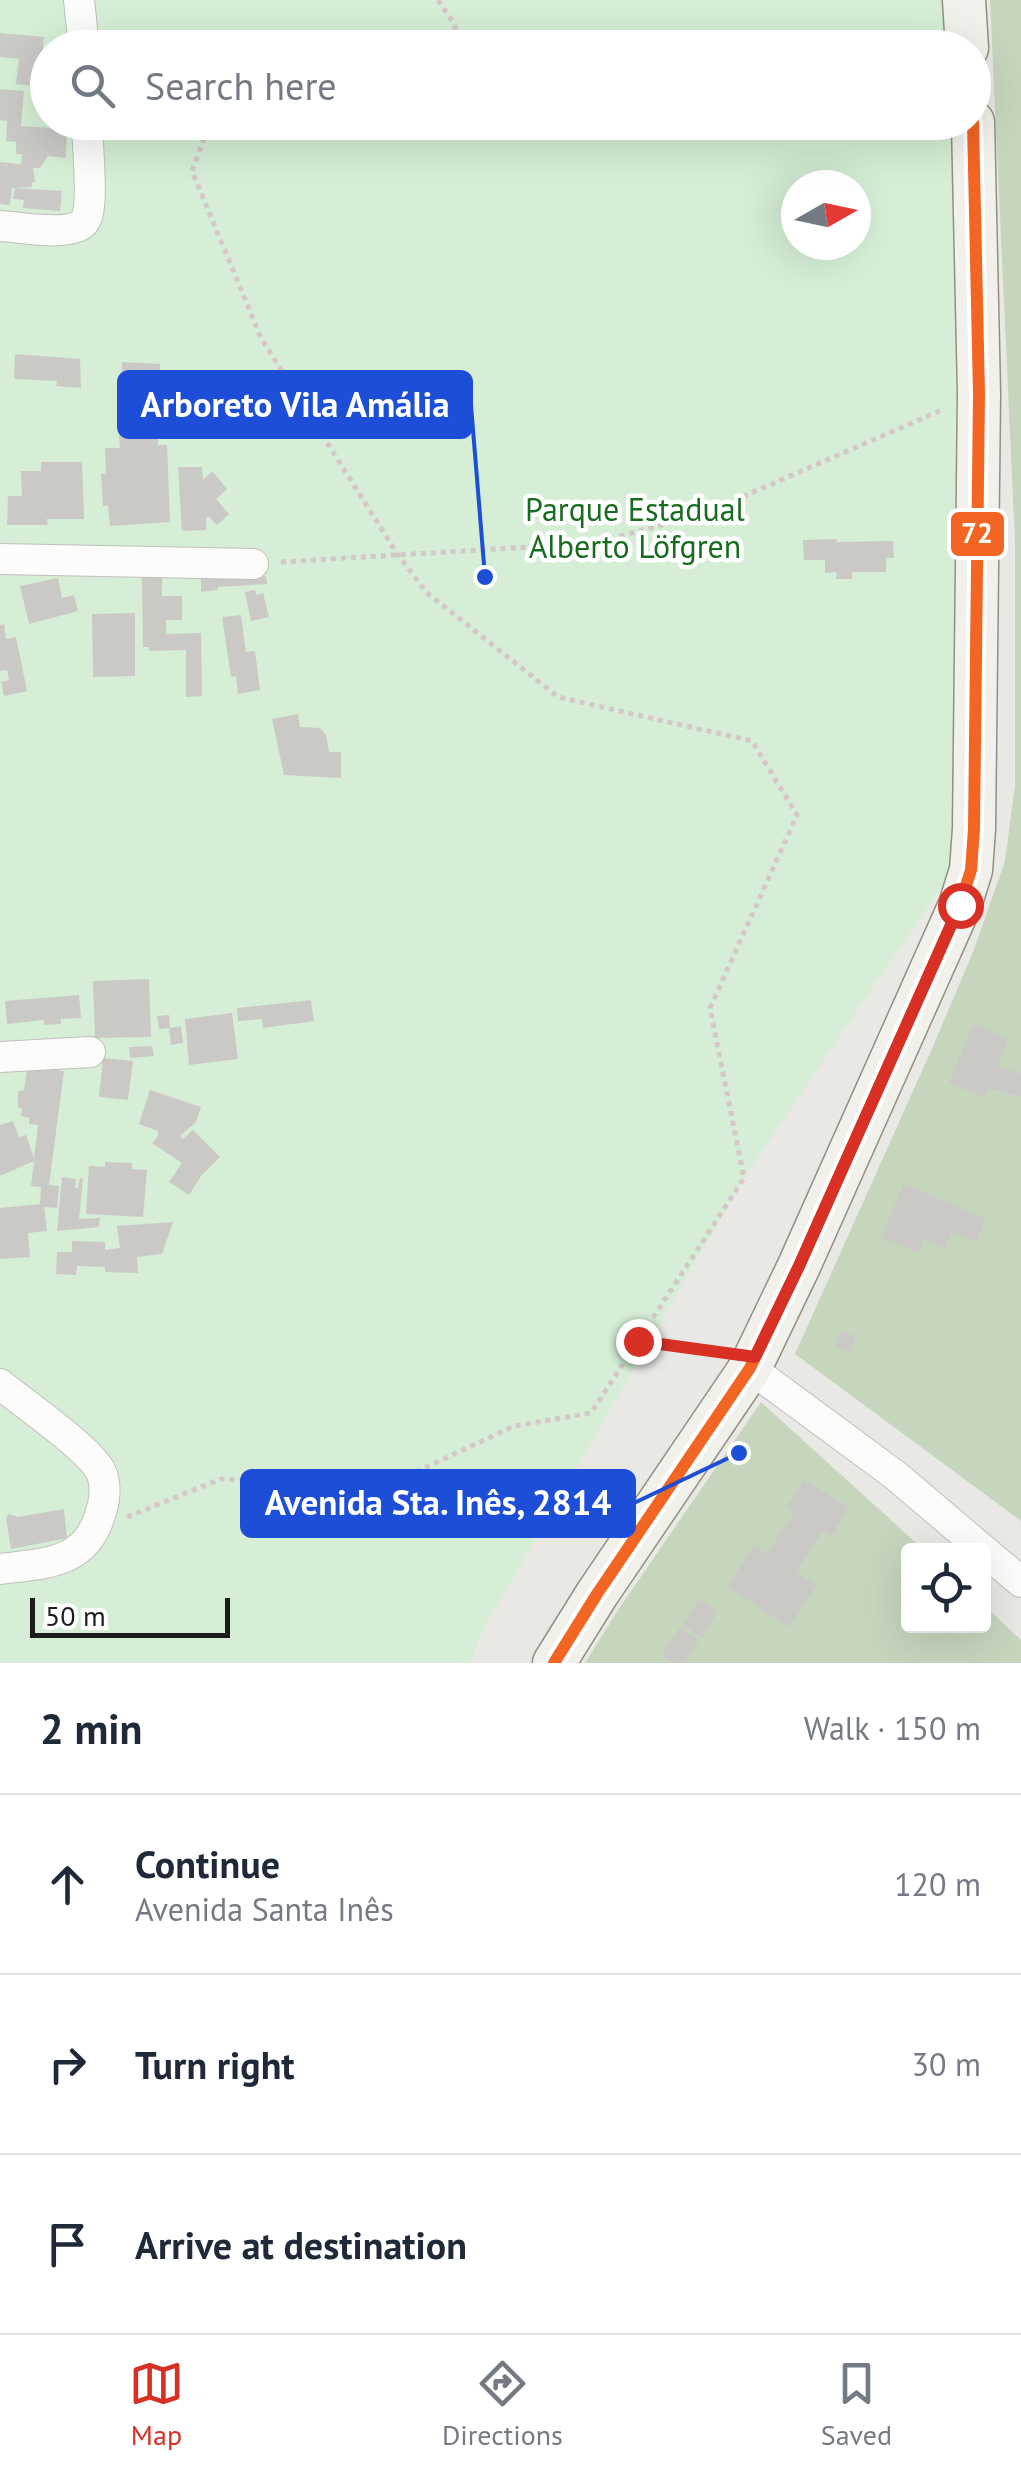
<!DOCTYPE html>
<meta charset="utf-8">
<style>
:root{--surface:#fff;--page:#f2f2f3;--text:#1f2937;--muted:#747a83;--line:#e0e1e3;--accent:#d93025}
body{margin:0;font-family:"PT Sans",sans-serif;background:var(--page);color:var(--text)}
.controls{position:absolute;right:30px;bottom:30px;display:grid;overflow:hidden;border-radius:10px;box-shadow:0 10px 40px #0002}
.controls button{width:90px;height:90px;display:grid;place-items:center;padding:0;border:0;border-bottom:2px solid var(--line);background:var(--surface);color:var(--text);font:50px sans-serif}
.compass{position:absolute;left:781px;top:170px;width:90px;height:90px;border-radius:50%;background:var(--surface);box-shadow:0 10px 40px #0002;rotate:81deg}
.scale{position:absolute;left:30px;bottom:25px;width:200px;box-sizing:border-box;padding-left:10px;border:5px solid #1c1c1c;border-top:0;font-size:28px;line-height:35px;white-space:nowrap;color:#1c1c1c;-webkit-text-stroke:8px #fff;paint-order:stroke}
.stop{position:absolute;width:30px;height:30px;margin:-22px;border:8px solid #d93025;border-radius:50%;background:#fff}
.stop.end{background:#d93025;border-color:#fff;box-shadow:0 2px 10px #0008}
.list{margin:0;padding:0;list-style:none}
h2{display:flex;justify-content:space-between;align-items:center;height:130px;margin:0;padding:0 40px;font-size:42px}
h2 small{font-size:32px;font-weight:400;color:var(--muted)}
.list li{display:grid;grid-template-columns:65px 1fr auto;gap:30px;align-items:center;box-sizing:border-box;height:180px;padding:0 40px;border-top:2px solid var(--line)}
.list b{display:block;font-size:38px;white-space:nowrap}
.list p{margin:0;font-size:32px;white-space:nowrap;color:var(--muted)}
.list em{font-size:32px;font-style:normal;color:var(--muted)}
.icon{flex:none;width:55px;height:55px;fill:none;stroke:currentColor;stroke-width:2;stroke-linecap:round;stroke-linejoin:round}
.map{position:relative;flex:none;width:1021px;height:1663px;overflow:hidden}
.search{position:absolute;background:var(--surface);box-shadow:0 10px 40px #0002;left:30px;right:30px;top:30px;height:110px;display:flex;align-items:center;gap:25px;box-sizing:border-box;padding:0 35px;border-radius:55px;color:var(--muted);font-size:38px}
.sheet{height:670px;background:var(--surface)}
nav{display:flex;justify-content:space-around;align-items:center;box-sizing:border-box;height:140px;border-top:2px solid var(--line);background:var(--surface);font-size:28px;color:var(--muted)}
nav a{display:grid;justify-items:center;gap:5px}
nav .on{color:var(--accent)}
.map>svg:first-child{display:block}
.forest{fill:#c6d6bd}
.park{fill:#d5eed5;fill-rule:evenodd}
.building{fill:#cbc9c6}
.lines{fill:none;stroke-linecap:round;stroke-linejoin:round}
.minor-casing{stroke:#c0bfbd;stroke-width:32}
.secondary-casing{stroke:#90917f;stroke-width:45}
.path{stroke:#d3c8c7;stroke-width:5;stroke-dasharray:5 5;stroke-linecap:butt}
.minor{stroke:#fcfcfb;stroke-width:30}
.secondary{stroke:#f1f0ea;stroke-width:42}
.bus-1-casing{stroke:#fff;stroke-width:20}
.bus-1{stroke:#f26522;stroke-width:12}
.route{stroke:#d93025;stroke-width:12}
.labels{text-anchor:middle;stroke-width:9;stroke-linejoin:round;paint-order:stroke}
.park-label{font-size:32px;fill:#186c1f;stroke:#fff}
.leader{fill:none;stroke:#1d4ed8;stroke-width:4}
.callout-dot{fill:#1d4ed8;stroke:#fff;stroke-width:4}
.callout{fill:#1d4ed8;stroke:#1d4ed8;stroke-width:4}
.callout-label{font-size:35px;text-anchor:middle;font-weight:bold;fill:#fff}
.line-badge{stroke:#fff;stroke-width:4}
.badge-label{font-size:28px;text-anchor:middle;font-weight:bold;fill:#fff}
</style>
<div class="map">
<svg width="1021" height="1663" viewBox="0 0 1021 1663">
<rect width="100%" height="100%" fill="#eae8e5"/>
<g class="forest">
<polygon points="990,0 1021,0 1021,1521 795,1354 931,1051 973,952 1005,861 1015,785 1015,541"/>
<polygon points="761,1402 924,1550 908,1550 908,1626 984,1626 984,1605 1021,1640 1021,1663 585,1663 620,1607"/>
</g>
<path class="park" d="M 0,0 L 968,0 L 970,47 L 48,48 L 48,122 L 972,123 L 963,854 L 744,1178 L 484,1628 L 470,1663 L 0,1663 ZM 796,185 L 856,185 L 856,245 L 796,245 Z"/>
<g class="building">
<polygon points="0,33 44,37 42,61 48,62 48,87 16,84 19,59 0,57"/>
<polygon points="0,89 24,91 21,126 67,129 66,158 48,156 40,168 33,168 35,182 32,182 32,187 12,188 10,205 0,204 0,162 21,164 22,154 16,154 16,142 6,141 7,121 0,120"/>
<polygon points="15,188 62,191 60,211 23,208 24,200 13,199"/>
<polygon points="15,354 80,359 81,388 56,386 57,381 14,379"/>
<polygon points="122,362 160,364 161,397 122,397"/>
<polygon points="158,433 158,445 167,445 170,522 110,526 108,506 103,506 101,474 106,474 105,448 120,448 119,435"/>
<polygon points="41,462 82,462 84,519 47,519 48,525 7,525 8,496 22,496 21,471 41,471"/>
<polygon points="178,467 202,467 203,480 212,471 227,489 216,499 229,514 217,525 209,517 206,517 206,530 182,531"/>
<polygon points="837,539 837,542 893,541 894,558 886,558 886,572 852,572 852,579 836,579 837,572 825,573 825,560 804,560 803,540"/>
<polygon points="242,576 242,578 266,576 267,584 218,587 218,590 201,592 201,579"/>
<polygon points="142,577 162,577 162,596 182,596 182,620 166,620 166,634 201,633 202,696 186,697 186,650 149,651 149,647 143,647"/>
<polygon points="58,578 62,598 74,595 78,611 29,624 20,586"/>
<polygon points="255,590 256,595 263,593 269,617 251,621 245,592"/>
<polygon points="135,613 135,676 93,677 92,614"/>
<polygon points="241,615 246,652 255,651 260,690 238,694 236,676 231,677 222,617"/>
<polygon points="4,624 6,639 16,637 27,691 4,696 1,682 9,680 7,670 0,671 0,625"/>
<polygon points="298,714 300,727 320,728 326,735 329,752 341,752 341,778 284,775 272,719"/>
<polygon points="149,979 151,1037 95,1038 93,981"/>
<polygon points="79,995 81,1018 61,1019 61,1024 44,1025 44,1020 7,1024 5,1001"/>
<polygon points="311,1000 314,1021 263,1028 262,1019 238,1021 237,1008"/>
<polygon points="232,1013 238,1059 189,1065 185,1019"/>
<polygon points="169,1015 170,1028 181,1026 183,1043 171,1045 169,1028 159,1029 157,1016"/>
<polygon points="973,1024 1009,1039 998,1065 1021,1074 1021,1097 988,1088 984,1097 949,1083"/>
<polygon points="152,1046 154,1056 130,1058 129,1047"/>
<polygon points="103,1058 133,1061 128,1100 99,1097"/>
<polygon points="36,1067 64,1071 49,1185 59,1186 57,1208 44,1207 47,1231 28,1233 30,1257 0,1259 0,1208 40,1204 41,1187 31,1186 34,1161 0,1176 0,1125 13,1121 19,1137 26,1135 34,1158 38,1125 29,1124 29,1118 21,1116 22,1108 18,1108 18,1091 24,1090 27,1069 35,1070"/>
<polygon points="150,1090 201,1107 196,1122 180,1136 183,1139 193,1130 220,1157 201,1176 189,1195 169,1182 182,1163 152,1143 158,1136 158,1131 139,1124"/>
<polygon points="105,1162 132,1163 132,1169 147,1170 143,1217 86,1214 89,1166 105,1167"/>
<polygon points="62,1177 76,1179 75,1188 78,1188 80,1178 83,1179 79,1219 100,1218 99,1227 57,1231"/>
<polygon points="904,1184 986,1219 976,1242 952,1232 945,1248 924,1239 918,1253 881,1237"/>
<polygon points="173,1222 162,1254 137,1257 138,1273 105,1272 105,1267 77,1266 76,1275 56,1274 57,1252 72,1252 72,1241 105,1242 105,1250 120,1248 117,1226"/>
<polygon points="841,1330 856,1336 849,1353 834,1346"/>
<polygon points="804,1479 849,1508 831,1536 823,1531 796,1572 817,1585 789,1627 727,1587 754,1545 767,1554 794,1513 786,1507"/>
<polygon points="64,1509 67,1538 11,1549 6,1518 9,1514 18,1517"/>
<polygon points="699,1599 718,1612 702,1638 683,1625"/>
<polygon points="680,1627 699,1640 684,1663 674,1663 662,1655"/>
</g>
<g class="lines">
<g class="minor-casing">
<g id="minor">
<polyline points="79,0 84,48"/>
<path d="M 0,226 C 20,227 54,234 73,228 C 78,227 83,225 86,219 C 94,204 87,142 87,122"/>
<polyline points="0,559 253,564"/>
<polyline points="0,1057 90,1052"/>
<polyline points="750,1368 895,1475 1021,1582"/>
<path d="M 0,1384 C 23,1403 87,1447 100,1470 C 107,1483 105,1502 100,1515 C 85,1565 44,1563 0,1569"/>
</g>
</g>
<g class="secondary-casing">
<g id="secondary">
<polyline points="964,0 967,48"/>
<polyline points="554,1663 597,1594 750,1368 799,1266 960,905 971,870 974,829 979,394 973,122"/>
</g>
</g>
<g class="path">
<polyline points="438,0 454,24 462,48"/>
<polyline points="281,562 595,543 703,514 944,409"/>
<polyline points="639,1341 720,1352"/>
<polyline points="127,1517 221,1479 384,1487 514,1426 591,1413 744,1178 710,1008 797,815 752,741 558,697 426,592 398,555 261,338 192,171 210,122"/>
</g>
<use href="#minor" class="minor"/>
<use href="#secondary" class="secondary"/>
<g class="bus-1-casing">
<polyline id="bus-1" points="554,1663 597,1594 750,1368 799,1266 960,905 971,870 974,829 979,394 973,122"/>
</g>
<use href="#bus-1" class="bus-1"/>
</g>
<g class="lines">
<polyline class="route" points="638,1341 755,1357 799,1266 960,905"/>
</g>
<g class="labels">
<g class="park-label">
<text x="635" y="521">Parque Estadual<tspan x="635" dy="37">Alberto Löfgren</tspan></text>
</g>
</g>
<path class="leader" d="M485 577L471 405M739 1453L634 1503"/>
<g class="callout-dot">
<circle cx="485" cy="577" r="10"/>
<circle cx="739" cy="1453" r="10"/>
</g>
<g class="callout">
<rect x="119" y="372" width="352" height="65" rx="10"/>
<rect x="242" y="1471" width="392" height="65" rx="10"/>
</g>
<g class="callout-label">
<text x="295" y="417">Arboreto Vila Amália</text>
<text x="438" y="1515">Avenida Sta. Inês, 2814</text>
</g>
<rect class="line-badge" x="949" y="510" width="57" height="48" rx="10" fill="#f26522"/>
<g class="badge-label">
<text x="977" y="543">72</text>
</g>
</svg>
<div class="controls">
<button><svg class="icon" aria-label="locate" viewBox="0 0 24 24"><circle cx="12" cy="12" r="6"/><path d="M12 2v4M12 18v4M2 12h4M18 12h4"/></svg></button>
</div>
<svg class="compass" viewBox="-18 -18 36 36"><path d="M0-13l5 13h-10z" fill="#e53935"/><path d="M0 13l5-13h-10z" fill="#747a83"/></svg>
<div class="scale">50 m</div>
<div class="stop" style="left:960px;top:905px"></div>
<div class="stop end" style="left:638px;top:1341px"></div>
<div class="search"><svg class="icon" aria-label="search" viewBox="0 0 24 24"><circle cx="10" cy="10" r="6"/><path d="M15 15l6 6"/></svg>Search here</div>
</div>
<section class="sheet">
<h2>2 min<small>Walk · 150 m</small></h2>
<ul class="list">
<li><svg class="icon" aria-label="ahead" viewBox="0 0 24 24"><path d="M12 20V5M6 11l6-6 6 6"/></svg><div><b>Continue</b><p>Avenida Santa Inês</p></div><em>120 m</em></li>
<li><svg class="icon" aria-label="right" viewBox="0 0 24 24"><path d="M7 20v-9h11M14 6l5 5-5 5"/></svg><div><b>Turn right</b></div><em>30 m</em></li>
<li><svg class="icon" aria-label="arrive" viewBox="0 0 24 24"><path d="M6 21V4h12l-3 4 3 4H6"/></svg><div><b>Arrive at destination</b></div></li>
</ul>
</section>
<nav>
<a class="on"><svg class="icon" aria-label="map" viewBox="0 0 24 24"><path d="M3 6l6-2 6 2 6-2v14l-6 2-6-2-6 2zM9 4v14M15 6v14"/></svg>Map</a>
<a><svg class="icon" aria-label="directions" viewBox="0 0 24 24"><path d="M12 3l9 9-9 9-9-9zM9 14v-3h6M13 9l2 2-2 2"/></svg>Directions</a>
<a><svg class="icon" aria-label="saved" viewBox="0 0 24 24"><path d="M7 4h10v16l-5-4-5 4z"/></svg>Saved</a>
</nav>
